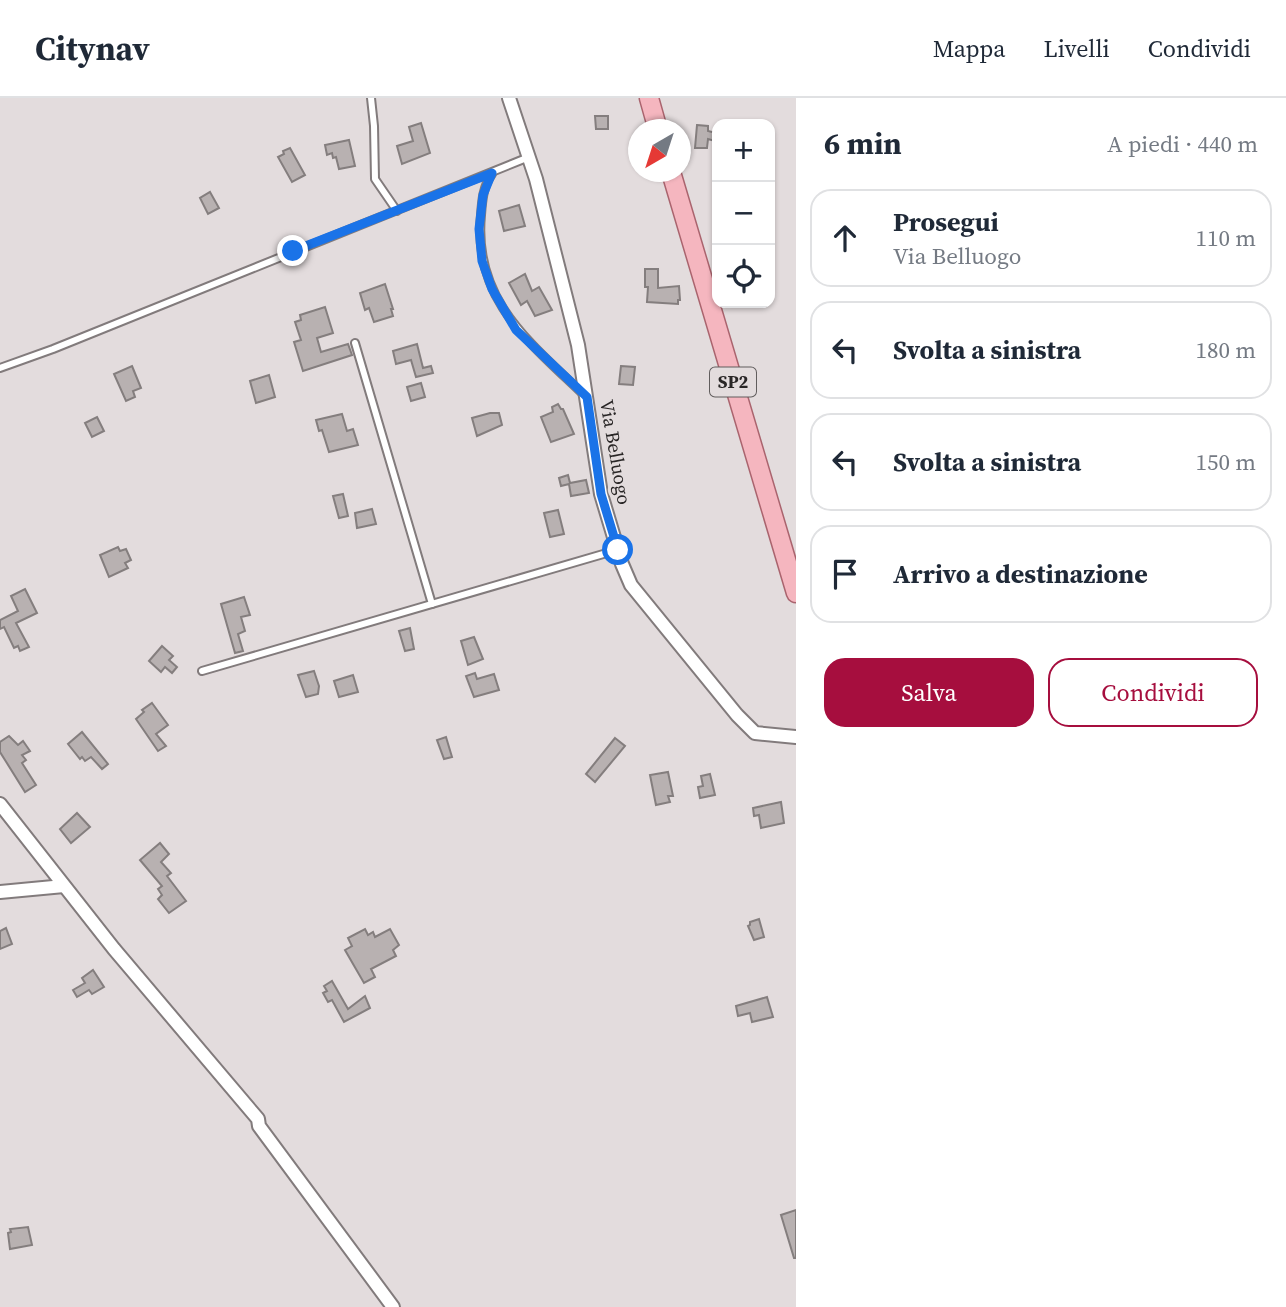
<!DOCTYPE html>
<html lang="it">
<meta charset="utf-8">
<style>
:root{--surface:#fff;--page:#f2f2f3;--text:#1f2937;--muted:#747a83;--line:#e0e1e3;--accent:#a60e3e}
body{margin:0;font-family:"Source Serif 4",serif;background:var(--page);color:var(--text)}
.controls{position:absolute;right:21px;top:21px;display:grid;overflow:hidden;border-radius:14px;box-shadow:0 2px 5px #0004}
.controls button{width:63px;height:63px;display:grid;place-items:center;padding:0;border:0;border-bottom:2px solid var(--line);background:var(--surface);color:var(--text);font:35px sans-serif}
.compass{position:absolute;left:628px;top:21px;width:63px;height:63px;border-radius:50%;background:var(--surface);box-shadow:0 2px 5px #0004;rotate:219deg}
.stop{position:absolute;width:21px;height:21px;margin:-16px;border:5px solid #1a73e8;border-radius:50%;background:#fff}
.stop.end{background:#1a73e8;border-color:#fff;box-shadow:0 2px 7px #0008}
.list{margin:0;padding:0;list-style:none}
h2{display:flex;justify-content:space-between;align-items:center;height:91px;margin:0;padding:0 28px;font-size:30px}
h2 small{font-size:23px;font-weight:400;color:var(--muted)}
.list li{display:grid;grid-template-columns:46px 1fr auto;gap:21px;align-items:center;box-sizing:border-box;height:98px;margin:0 14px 14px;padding:0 14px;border:2px solid var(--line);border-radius:21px}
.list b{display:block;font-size:26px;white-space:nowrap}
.list p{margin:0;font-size:23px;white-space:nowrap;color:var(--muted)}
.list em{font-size:23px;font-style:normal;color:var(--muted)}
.actions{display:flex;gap:14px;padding:21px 28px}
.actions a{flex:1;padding:16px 0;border:2px solid var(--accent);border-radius:21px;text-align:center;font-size:24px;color:var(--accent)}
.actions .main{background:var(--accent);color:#fff}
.icon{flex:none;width:38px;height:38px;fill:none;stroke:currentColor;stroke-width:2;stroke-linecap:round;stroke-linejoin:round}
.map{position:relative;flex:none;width:796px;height:1209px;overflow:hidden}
header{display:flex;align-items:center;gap:42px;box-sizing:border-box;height:98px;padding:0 35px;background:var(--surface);border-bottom:2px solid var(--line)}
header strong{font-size:33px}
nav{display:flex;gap:38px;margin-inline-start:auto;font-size:24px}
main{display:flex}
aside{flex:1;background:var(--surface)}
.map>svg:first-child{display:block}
.building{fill:#b8b1b1;stroke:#847e7e;stroke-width:2}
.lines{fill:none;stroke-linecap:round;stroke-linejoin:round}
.service-casing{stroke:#827b7c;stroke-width:10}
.minor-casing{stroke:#827b7c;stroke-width:16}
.primary-casing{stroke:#aa646e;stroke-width:21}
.service{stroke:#fff;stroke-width:6}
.minor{stroke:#fff;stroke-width:12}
.primary{stroke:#f5b6bf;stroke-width:18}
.route{stroke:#1a73e8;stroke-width:9}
.labels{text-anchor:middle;stroke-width:6;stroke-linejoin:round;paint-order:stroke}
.shield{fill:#e3dcdd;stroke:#615d5d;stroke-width:2}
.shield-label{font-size:18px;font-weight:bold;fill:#292626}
.street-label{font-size:19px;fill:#292626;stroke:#e3dcdd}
</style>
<header>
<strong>Citynav</strong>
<nav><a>Mappa</a><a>Livelli</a><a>Condividi</a></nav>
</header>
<main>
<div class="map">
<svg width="796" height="1209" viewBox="0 0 796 1209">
<rect width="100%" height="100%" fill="#e3dcdd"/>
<g class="building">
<polygon points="595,18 608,18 608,31 596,31"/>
<polygon points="421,25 430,55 402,66 397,48 413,43 409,29"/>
<polygon points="697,27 708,28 708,33 716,35 715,43 708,41 707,50 695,50"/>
<polygon points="349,42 355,68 339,71 336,59 333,60 332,55 327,57 325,47"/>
<polygon points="290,50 305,77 292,84 278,59 284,56 283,53"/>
<polygon points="210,94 219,110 208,116 200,100"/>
<polygon points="519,107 525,128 504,133 499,113"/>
<polygon points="645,171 658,171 658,190 679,188 680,202 678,202 678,206 647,204 648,189 645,189"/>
<polygon points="525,176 532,193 539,189 552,212 535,218 527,203 521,207 509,185"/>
<polygon points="385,186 393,211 391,211 393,218 374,224 369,210 365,212 360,195"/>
<polygon points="325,209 333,235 317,240 321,254 348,246 352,257 303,273 294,244 301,242 295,224 301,222 300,217"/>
<polygon points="417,246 423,270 431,268 433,275 416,279 411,262 396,266 393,253"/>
<polygon points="132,268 141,290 133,293 135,299 126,303 114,276"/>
<polygon points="621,268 635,269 633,287 619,286"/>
<polygon points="269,277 275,299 256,305 250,283"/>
<polygon points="421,285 425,299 411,303 407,289"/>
<polygon points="558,306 561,311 563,311 574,336 551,344 541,319 553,314 552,309"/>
<polygon points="490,315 499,315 502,327 477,338 472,320"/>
<polygon points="342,316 347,333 353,331 358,347 329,354 322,332 319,333 316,322"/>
<polygon points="97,319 104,333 92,339 85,325"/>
<polygon points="568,377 570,385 586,382 589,395 571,398 569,386 561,388 559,380"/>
<polygon points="343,396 348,418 339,420 333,398"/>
<polygon points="372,411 376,426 357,430 355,415"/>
<polygon points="558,412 564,436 550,439 544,415"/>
<polygon points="118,449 120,453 126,451 131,462 125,465 128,470 109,479 100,457"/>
<polygon points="25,491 37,515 16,525 29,549 20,553 18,548 14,550 4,529 0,531 0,522 18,513 11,498"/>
<polygon points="244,499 250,517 241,519 245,533 238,536 243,553 235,555 221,506"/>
<polygon points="410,530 414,551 405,553 399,533"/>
<polygon points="474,539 483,561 468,567 461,543"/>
<polygon points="162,548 173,558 169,562 177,569 172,575 165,569 161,574 149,563"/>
<polygon points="314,573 319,588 318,596 306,599 298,577"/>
<polygon points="475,575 477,581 494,576 499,592 474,599 466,578"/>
<polygon points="353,577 358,594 339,599 334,583"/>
<polygon points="152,605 168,627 156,636 166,648 158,653 136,621 144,614 142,612"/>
<polygon points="82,634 108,666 102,671 91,659 85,663 82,659 80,661 68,646"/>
<polygon points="9,638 18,647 23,643 30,653 22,657 26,662 22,665 36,687 25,694 0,654 0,644"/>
<polygon points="446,639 452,659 444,661 437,642"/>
<polygon points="615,640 625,648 595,684 586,676"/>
<polygon points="668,674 673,698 668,698 670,704 656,707 650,677"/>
<polygon points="710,676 715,697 700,700 698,689 703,688 701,678"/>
<polygon points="781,704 784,725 761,730 759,717 754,718 753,710"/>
<polygon points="77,715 90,729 71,745 60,731"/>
<polygon points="160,745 169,756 161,764 171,775 167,778 186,803 169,815 158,801 162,797 158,791 162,788 140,762"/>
<polygon points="759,821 764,839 754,842 748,828 750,827 750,824"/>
<polygon points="6,830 12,846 0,851 0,833"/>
<polygon points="365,831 368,837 373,834 375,839 390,831 399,847 393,852 396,858 371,871 375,879 364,885 345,852 352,848 348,840"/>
<polygon points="93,872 104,889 92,896 89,892 77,899 73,892 85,885 82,880"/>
<polygon points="332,883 348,911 365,898 370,910 344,924 332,902 328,904 323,895 327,893 324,888"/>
<polygon points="767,899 773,919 752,924 750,915 738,918 736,908"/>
<polygon points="796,1112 796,1160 794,1160 781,1117"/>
<polygon points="28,1129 32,1147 10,1151 8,1135 11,1134 10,1131"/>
</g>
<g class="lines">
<g class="service-casing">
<g id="service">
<polyline points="371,0 374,28 375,81 397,113"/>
<path d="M 492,76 C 483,88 482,103 481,117 C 473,201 528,243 583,296"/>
<polyline points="355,245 432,506"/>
<polyline points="0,270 53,251 529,59"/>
<polyline points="202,573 617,452"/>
</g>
</g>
<g class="minor-casing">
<g id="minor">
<polyline points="509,0 536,81 578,247 601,396 622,466 631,487 737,617 755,635 796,639"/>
<polyline points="0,706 114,851 258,1021 259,1028 393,1209"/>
<polyline points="0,794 64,788"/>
</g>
</g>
<g class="primary-casing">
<g id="primary">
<polyline points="649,0 658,32"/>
<polyline points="671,74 796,495"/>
</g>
</g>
<use href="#service" class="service"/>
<use href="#minor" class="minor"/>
<use href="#primary" class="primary"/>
</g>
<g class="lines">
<polyline class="route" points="293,153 492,75 483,97 479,131 482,163 492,191 516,232 587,299 601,396 618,452"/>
</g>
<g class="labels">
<rect class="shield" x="710" y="269.5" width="46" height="29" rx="5"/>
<g class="shield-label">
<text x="733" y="290">SP2</text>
</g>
<g class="street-label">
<text transform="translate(616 354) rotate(80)" y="7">Via Belluogo</text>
</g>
</g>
</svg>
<div class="controls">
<button>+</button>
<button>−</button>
<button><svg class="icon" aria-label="locate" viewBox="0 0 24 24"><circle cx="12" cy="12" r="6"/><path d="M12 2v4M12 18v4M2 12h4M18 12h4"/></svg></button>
</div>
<svg class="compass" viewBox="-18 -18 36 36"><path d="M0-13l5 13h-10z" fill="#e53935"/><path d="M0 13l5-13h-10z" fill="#747a83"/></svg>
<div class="stop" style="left:618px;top:452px"></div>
<div class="stop end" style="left:293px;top:153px"></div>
</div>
<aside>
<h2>6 min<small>A piedi · 440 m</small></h2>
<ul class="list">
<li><svg class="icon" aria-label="ahead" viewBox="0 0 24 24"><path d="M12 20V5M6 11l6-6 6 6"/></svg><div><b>Prosegui</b><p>Via Belluogo</p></div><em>110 m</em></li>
<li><svg class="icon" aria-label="left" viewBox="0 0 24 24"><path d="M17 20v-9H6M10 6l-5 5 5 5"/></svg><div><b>Svolta a sinistra</b></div><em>180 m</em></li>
<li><svg class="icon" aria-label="left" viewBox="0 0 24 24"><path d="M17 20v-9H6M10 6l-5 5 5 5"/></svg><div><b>Svolta a sinistra</b></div><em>150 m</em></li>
<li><svg class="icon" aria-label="arrive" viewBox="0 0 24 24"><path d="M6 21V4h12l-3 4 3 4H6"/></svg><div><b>Arrivo a destinazione</b></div></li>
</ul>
<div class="actions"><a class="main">Salva</a><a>Condividi</a></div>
</aside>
</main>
